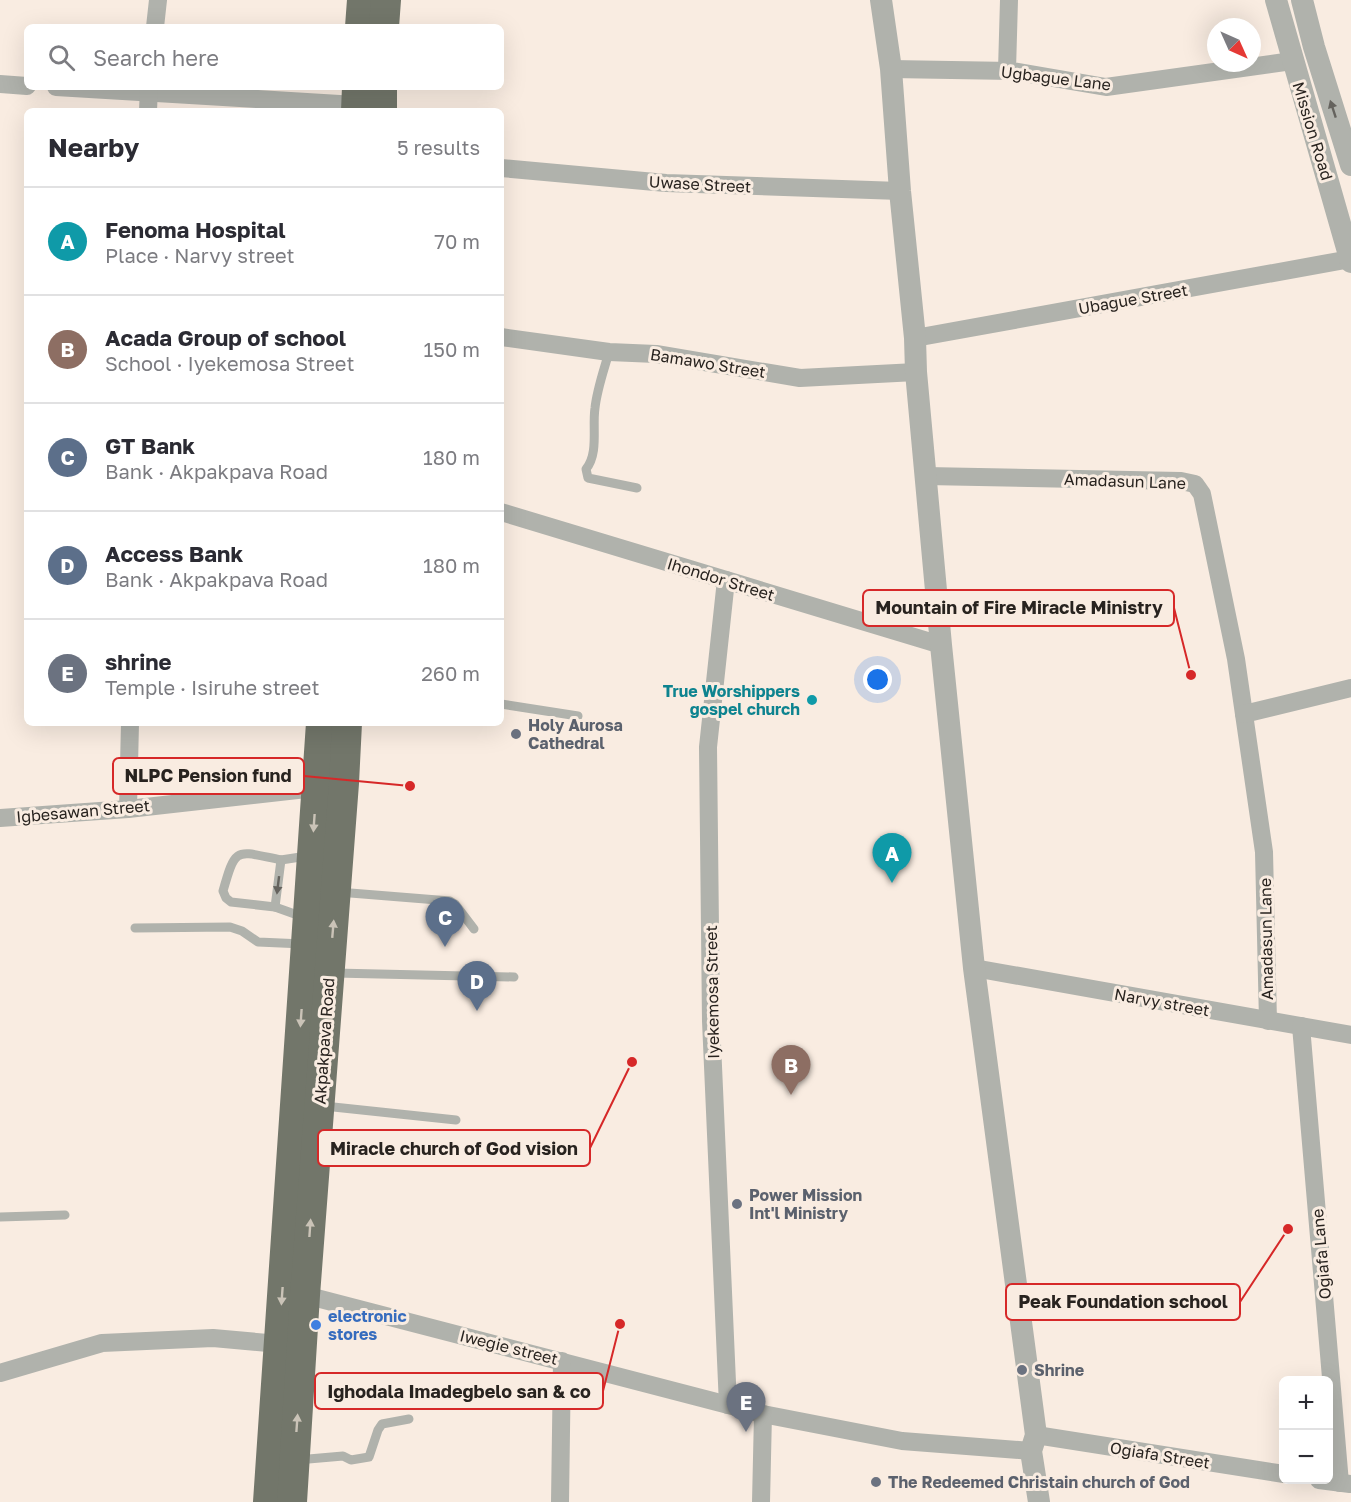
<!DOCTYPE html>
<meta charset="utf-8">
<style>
:root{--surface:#fff;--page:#f7f7f7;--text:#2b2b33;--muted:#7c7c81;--line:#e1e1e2;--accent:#1a73e8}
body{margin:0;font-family:"Golos Text",sans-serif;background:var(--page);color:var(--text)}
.controls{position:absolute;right:18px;bottom:18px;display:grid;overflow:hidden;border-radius:9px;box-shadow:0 6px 24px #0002}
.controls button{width:54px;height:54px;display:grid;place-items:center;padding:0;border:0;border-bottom:2px solid var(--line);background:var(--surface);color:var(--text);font:30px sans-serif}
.compass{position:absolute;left:1207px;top:18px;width:54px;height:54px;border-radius:50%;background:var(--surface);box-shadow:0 6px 24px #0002;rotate:135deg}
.you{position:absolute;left:878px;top:680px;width:21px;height:21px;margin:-15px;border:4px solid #fff;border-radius:50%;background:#1a73e8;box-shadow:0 0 0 9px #1a73e833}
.badge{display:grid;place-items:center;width:39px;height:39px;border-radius:50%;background:var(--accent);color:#fff;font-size:20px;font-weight:700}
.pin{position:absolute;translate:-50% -50px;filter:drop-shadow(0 2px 3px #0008)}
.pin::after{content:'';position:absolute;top:32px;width:21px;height:18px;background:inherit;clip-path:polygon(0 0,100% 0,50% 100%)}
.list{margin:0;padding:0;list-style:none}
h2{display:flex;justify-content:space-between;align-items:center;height:78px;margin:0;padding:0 24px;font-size:26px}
h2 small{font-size:20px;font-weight:400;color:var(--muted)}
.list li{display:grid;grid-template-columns:39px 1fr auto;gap:18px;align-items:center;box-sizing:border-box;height:108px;padding:0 24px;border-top:2px solid var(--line)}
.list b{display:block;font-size:22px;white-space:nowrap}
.list p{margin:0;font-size:20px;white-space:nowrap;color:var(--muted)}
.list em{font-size:20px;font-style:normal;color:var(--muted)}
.icon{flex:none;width:33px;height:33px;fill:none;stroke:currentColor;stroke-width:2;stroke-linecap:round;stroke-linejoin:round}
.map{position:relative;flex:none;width:1351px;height:1502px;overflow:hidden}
.search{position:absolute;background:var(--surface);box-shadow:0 6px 24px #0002;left:24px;top:24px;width:480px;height:66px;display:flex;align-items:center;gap:15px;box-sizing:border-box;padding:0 21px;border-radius:9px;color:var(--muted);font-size:22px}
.panel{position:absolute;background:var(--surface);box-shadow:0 6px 24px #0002;left:24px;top:108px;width:480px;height:618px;border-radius:9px}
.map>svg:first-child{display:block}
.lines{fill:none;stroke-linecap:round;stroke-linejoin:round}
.service{stroke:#b0b2ac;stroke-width:9}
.minor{stroke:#b0b2ac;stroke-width:18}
.tertiary{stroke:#b0b2ac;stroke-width:22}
.trunk{stroke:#72766a;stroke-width:30}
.oneway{fill:#65635e}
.oneway2{fill:#cac3b7}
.culture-dot{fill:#0f9aa8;stroke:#f9ece1;stroke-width:2}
.worship-dot{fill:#6b7280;stroke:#f9ece1;stroke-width:2}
.shop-dot{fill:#3f7fe0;stroke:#f9ece1;stroke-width:2}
.labels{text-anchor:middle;stroke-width:6;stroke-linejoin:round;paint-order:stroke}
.street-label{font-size:16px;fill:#28231f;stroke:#f9ece1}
.culture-label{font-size:16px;font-weight:bold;fill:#0d838f;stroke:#f9ece1;text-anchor:end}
.worship-label{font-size:16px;font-weight:bold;fill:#5b616d;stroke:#f9ece1;text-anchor:start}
.shop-label{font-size:16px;font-weight:bold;fill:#366cbe;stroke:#f9ece1;text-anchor:start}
.leader{fill:none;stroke:#d62828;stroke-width:2}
.callout-dot{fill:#d62828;stroke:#f9ece1;stroke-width:2}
.callout{fill:#f9ece1;stroke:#d62828;stroke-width:2}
.callout-label{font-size:18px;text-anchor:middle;font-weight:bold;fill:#28231f}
</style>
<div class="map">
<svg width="1351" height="1502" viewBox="0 0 1351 1502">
<rect width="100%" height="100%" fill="#f9ece1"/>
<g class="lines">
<g class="service">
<path d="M 609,352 C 604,370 597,389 595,408 C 592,427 599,453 586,469 L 588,478 L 637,488"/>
<polyline points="937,597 1063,602"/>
<polyline points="501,704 578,716"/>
<polyline points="338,892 450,901 455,904 474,929"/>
<path d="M 275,907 L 231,902 L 226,898 L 223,891 C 236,845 236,851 281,860"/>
<polyline points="303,917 275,907 281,860 307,856"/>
<polyline points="135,928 230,927 242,931 258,942 303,944"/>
<polyline points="335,973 514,977"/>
<polyline points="324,1106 456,1120"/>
<polyline points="0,1217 65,1215"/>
<polyline points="297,1460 343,1456 351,1460 369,1457 378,1430 382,1424 409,1419"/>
</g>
<g class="minor">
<polyline points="155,27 158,0"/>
<polyline points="891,69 1012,71 1106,87 1292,61"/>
<polyline points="1007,70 1009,0"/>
<polyline points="0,84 27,86"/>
<polyline points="56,87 356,105"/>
<polyline points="148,111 149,87"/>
<polyline points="501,168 666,183 900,191"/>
<polyline points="501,337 609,352 656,354 800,378 916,372"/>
<polyline points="915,338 1350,259"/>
<polyline points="926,476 1181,481 1195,484 1202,494 1236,659 1264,852 1268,1021"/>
<polyline points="501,512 941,645"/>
<polyline points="726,580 708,747 711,1021 728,1405"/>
<polyline points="1244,714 1351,688"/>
<polyline points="128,809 130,723"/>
<polyline points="0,818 128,809 324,787"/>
<polyline points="974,968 1351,1035"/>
<polyline points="1301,1026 1340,1483"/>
<polyline points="305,1295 763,1414 902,1441 1031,1451"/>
<polyline points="0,1373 102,1343 213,1338 279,1344"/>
<polyline points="1036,1435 1284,1474"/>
<polyline points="1319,1480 1350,1484"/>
<polyline points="560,1502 562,1361"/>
<polyline points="761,1502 763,1414"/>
</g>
<g class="tertiary">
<polyline points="881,0 891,69 900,191 915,338 916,372 941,645 974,968 1036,1435 1031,1451 1039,1502"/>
<polyline points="1276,0 1351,262"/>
<polyline points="1302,0 1314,47 1351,165"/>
</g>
<g class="trunk">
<polyline points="360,27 362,0"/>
<polyline points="384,27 386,0"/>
<polyline points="356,111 357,87"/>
<polyline points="382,111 382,87"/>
<polyline points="268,1502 321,723"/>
<polyline points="292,1502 305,1295 344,783 347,723"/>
</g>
</g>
<defs><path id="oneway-solid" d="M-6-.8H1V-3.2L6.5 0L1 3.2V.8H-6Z" transform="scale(1.5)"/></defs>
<g class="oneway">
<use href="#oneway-solid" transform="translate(1333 109) rotate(-108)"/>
<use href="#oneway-solid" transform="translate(278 885) rotate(97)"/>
</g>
<g class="oneway2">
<use href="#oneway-solid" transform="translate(314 823) rotate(94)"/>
<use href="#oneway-solid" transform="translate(333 929) rotate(-85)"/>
<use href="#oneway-solid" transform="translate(301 1018) rotate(94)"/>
<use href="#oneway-solid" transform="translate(310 1228) rotate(-86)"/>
<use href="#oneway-solid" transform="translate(282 1296) rotate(94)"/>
<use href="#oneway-solid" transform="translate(297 1423) rotate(-86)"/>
</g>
<circle class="culture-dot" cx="812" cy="700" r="6"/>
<g class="worship-dot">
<circle cx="516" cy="734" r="6"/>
<circle cx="737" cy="1204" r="6"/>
<circle cx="1022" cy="1370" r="6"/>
<circle cx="876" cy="1482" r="6"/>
</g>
<circle class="shop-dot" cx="316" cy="1325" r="6"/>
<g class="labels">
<g class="street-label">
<text transform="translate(1056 78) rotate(7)" y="6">Ugbague Lane</text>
<text transform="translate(1313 131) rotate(73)" y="6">Mission Road</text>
<text transform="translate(700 184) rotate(3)" y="6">Uwase Street</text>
<text transform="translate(1133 299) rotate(-10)" y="6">Ubague Street</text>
<text transform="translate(708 363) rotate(9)" y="6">Bamawo Street</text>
<text transform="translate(1125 481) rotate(2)" y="6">Amadasun Lane</text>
<text transform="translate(721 579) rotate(17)" y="6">Ihondor Street</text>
<text transform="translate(83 811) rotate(-5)" y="6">Igbesawan Street</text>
<text transform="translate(1266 939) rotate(-91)" y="6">Amadasun Lane</text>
<text transform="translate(712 992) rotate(-91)" y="6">Iyekemosa Street</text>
<text transform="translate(1162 1002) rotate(10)" y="6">Narvy street</text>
<text transform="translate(324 1041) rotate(-86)" y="6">Akpakpava Road</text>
<text transform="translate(1321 1254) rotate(-95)" y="6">Ogiafa Lane</text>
<text transform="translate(509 1347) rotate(14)" y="6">Iwegie street</text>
<text transform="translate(1160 1455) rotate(9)" y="6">Ogiafa Street</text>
</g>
<g class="culture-label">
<text x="800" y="697">True Worshippers<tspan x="800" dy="18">gospel church</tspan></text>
</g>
<g class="worship-label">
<text x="528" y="731">Holy Aurosa<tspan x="528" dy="18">Cathedral</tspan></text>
<text x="749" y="1201">Power Mission<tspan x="749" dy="18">Int'l Ministry</tspan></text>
<text x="1034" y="1376">Shrine</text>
<text x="888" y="1488">The Redeemed Christain church of God</text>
</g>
<g class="shop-label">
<text x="328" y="1322">electronic<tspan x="328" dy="18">stores</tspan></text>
</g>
</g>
<path class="leader" d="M1191 675L1174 608M410 786L304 776M632 1062L590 1148M1288 1229L1240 1302M620 1324L603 1391"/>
<g class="callout-dot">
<circle cx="1191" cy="675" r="6"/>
<circle cx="410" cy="786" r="6"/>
<circle cx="632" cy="1062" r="6"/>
<circle cx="1288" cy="1229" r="6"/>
<circle cx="620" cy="1324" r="6"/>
</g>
<g class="callout">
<rect x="863" y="590" width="311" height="36" rx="6"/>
<rect x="113" y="758" width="191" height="36" rx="6"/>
<rect x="318" y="1130" width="272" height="36" rx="6"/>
<rect x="1006" y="1284" width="234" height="36" rx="6"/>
<rect x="315" y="1373" width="288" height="36" rx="6"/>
</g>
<g class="callout-label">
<text x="1019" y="614">Mountain of Fire Miracle Ministry</text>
<text x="208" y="782">NLPC Pension fund</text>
<text x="454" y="1155">Miracle church of God vision</text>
<text x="1123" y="1308">Peak Foundation school</text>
<text x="459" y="1398">Ighodala Imadegbelo san &amp; co</text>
</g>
</svg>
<div class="controls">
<button>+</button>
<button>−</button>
</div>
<svg class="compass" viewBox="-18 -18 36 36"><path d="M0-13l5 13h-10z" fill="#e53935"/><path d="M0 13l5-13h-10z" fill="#7c7c81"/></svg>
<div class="you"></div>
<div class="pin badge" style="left:892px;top:883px;background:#0f9aa8">A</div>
<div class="pin badge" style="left:791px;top:1095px;background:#8d6e63">B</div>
<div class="pin badge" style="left:445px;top:947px;background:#5c6f8a">C</div>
<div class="pin badge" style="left:477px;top:1011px;background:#5c6f8a">D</div>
<div class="pin badge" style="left:746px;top:1432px;background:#6b7280">E</div>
<div class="search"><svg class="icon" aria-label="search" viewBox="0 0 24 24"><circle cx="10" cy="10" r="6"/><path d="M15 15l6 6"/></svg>Search here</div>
<section class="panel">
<h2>Nearby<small>5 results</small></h2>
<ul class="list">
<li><span class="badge" style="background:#0f9aa8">A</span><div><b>Fenoma Hospital</b><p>Place · Narvy street</p></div><em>70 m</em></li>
<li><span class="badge" style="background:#8d6e63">B</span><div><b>Acada Group of school</b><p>School · Iyekemosa Street</p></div><em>150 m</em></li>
<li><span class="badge" style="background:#5c6f8a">C</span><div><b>GT Bank</b><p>Bank · Akpakpava Road</p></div><em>180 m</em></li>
<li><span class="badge" style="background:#5c6f8a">D</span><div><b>Access Bank</b><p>Bank · Akpakpava Road</p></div><em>180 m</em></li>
<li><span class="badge" style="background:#6b7280">E</span><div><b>shrine</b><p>Temple · Isiruhe street</p></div><em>260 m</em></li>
</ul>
</section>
</div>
